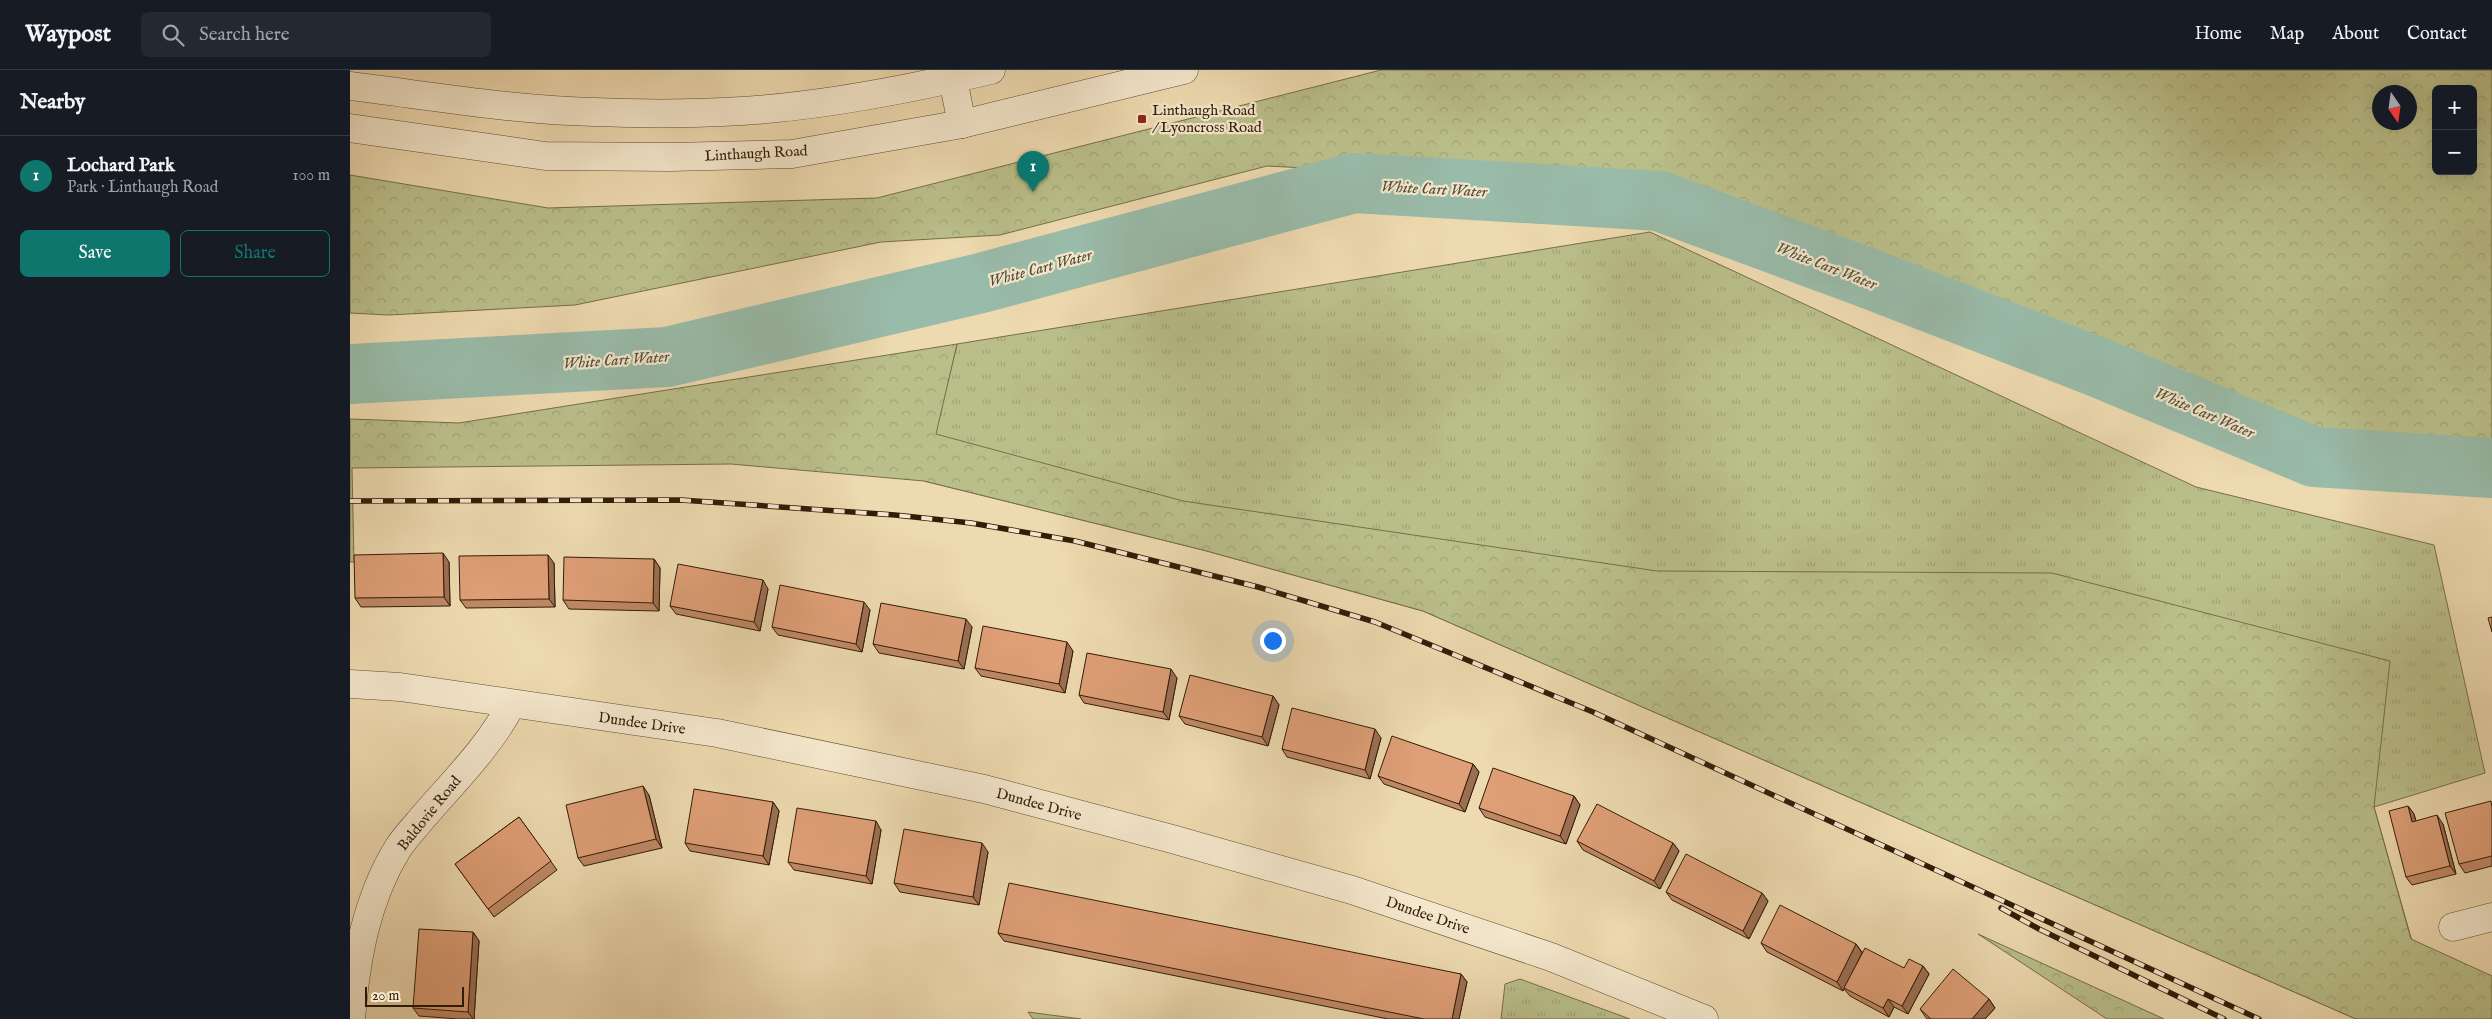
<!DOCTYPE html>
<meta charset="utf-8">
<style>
:root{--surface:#171b24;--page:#242831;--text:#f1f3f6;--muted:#9ea1a6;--line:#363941;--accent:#0f766e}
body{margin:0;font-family:"IM FELL English",serif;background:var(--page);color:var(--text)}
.controls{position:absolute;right:15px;top:15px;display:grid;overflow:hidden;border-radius:8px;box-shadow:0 5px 20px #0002}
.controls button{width:45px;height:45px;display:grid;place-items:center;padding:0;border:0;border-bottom:1px solid var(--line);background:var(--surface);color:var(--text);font:25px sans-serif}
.compass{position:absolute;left:2022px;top:15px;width:45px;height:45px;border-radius:50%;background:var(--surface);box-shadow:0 5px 20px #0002;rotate:167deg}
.scale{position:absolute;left:15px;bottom:12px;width:99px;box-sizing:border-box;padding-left:5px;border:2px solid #311c08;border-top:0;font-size:14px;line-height:18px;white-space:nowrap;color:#311c08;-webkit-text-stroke:4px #f4e7cc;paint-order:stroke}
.you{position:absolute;left:922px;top:570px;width:18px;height:18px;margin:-12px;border:4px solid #fff;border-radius:50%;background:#1a73e8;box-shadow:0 0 0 8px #1a73e833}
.badge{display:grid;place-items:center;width:32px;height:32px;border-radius:50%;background:var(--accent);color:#fff;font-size:16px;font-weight:700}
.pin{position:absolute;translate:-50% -41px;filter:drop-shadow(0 1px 2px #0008)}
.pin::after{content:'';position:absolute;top:26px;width:18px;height:15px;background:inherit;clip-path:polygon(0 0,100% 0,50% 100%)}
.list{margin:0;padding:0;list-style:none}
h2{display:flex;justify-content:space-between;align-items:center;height:65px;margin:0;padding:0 20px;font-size:21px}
h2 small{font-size:16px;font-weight:400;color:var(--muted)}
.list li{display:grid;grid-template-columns:32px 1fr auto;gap:15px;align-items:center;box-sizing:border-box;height:80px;padding:0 20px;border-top:1px solid var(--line)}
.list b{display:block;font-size:19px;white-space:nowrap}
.list p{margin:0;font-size:16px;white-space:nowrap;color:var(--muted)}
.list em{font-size:16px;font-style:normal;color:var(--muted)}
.actions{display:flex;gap:10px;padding:15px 20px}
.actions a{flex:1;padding:11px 0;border:1px solid var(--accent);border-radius:8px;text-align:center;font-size:18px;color:var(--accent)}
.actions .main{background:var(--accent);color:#fff}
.icon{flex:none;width:28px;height:28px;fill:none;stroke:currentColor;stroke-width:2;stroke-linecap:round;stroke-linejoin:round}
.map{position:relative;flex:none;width:2142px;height:949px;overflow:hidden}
header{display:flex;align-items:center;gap:30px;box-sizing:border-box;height:70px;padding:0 25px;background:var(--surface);border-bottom:1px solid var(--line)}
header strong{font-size:24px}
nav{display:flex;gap:28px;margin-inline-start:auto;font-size:18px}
.search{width:350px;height:45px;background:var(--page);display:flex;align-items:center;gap:12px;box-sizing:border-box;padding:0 18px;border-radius:8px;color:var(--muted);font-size:19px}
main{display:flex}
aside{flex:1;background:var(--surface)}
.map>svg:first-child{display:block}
.grass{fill:url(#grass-tufts);stroke:#766e49}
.forest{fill:url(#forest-crowns);stroke:#766e49;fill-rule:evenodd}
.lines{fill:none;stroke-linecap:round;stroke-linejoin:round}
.river{stroke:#99bba9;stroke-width:60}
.minor-casing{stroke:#604c32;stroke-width:29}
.minor{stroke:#f4e7cc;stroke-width:28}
.rail-casing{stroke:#311c08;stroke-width:5.5}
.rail{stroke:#f4e7cc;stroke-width:4;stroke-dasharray:11;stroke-linecap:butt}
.wall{fill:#c08966;stroke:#311c08}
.shaded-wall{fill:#9c6f53;stroke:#311c08}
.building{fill:#df9f77;stroke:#311c08}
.poi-dot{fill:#8f2418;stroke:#f4e7cc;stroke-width:2}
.labels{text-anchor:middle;stroke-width:4.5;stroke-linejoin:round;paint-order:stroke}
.poi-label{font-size:15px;fill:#311c08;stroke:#f4e7cc;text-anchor:start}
.street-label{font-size:15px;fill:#311c08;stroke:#f4e7cc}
.water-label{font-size:16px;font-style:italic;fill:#504c38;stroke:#f4e7cc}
</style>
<header>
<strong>Waypost</strong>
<div class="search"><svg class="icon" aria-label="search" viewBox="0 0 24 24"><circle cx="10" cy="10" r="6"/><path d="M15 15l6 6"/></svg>Search here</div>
<nav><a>Home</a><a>Map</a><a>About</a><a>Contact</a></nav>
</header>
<main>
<aside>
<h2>Nearby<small></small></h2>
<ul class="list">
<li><span class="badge">1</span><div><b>Lochard Park</b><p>Park · Linthaugh Road</p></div><em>100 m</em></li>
</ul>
<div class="actions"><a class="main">Save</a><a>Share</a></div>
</aside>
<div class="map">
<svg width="2142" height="949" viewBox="0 0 2142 949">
<defs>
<pattern id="grass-tufts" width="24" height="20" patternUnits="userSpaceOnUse" patternTransform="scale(1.25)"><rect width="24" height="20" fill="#babf8a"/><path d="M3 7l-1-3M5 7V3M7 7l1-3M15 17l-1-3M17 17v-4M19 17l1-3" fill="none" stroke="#a0a476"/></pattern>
<pattern id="forest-crowns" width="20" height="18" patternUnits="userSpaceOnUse" patternTransform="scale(1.25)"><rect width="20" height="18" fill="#babf8a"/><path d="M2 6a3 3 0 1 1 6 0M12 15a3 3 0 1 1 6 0" fill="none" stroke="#a0a476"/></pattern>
</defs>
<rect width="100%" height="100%" fill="#eedab0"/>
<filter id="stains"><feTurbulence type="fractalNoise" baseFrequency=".004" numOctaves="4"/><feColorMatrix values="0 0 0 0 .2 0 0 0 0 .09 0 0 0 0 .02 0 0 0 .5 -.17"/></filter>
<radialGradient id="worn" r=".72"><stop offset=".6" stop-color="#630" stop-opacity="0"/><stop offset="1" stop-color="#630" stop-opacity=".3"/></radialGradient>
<g class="grass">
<polygon points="1300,162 1846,417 2084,475 2135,703 2024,737 2084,949 2006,949 1073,541 853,480 574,411 607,274"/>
<polygon points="1170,909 1280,949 1151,949 1155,914"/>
</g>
<g class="forest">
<path d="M 1031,0 L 2142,0 L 2142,380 L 2017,387 L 1300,116 L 917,96 L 650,165 L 531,172 L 225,235 L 39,245 L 0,243 L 0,105 L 198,138 L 527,128 ZM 2086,19 L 2123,19 L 2123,101 L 2086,101 ZM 2030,22 L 2060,22 L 2060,52 L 2030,52 Z"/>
<polygon points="607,274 586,364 833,431 1307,501 1702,503 2040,591 2024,737 2061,869 2142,906 2142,949 2006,949 1073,541 853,480 574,411 381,394 2,398 4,492 0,492 0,349 109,353"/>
<polygon points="1628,864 1814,949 1757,949"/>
<polygon points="678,942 731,949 683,949"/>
</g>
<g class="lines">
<polyline class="river" points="0,304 317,287 631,213 1004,113 1309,131 1515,207 1750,298 1964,387 2142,398"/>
<g class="minor-casing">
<g id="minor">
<polyline points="601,0 612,54"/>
<path d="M 0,16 C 81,26 163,40 244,42 C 293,44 343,44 392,41 C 475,36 560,19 641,0"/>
<polyline points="0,58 195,86 320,87 442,84 612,54 834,0"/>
<polyline points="0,614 50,617 367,663 634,719 822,769 1002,820 1201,887 1354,949"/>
<polyline points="2103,857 2142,847"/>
<path d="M 1,949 C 6,889 16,830 48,778 C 54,769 62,760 69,752 C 101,714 138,679 161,635"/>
</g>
</g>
<use href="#minor" class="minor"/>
<g class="rail-casing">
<g id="rail">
<polyline points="0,431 331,430 545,445 621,453 725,471 908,517 1025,552 1243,642 1909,949"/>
<polyline points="1651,838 1689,859 1874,949"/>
</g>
</g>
<use href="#rail" class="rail"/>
</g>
<g class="wall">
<polygon points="304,489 310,498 309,541 219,539 213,530"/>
<polygon points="99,492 100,536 11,537 5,528"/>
<polygon points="204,493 205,537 116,538 110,530"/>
<polygon points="418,519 410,561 326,544 320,536"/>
<polygon points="520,540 512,582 428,565 422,557"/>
<polygon points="622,557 614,599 529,583 523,574"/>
<polygon points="723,581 715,623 631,606 625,598"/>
<polygon points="827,608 819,650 734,633 729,625"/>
<polygon points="923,626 929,635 918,676 835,654 829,646"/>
<polygon points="1031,668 1020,709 937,687 932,679"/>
<polygon points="1123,694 1129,702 1115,742 1034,714 1028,706"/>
<polygon points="299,725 312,778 234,796 228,788"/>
<polygon points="1224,726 1230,735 1216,774 1135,747 1129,738"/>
<polygon points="423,732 429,741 419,795 340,781 335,773"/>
<polygon points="2142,733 2142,796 2115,803 2109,794"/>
<polygon points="2058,736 2064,744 2066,751 2093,754 2106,804 2062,815 2056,807"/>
<polygon points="169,747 207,800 144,847 105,794"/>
<polygon points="531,760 522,814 444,800 438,792"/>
<polygon points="1227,771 1323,773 1329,781 1310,819 1233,780"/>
<polygon points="638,782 629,835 550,822 544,813"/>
<polygon points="1316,822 1412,823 1418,831 1399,869 1322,830"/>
<polygon points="123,862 129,871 124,949 108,949 69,946 63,938"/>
<polygon points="648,863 1111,904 1117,912 1109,949 1038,949 654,871"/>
<polygon points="1411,873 1506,874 1512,882 1554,898 1573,896 1579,904 1558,944 1544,937 1539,947 1500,926 1494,919 1493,921 1417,882"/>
<polygon points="1639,929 1645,938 1635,949 1577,949 1570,939"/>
</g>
<g class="shaded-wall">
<polygon points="93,483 99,492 100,536 94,527"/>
<polygon points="198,485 204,493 205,537 199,529"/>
<polygon points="304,489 310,498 309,541 303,533"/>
<polygon points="413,510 418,519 410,561 404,552"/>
<polygon points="514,532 520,540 512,582 506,574"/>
<polygon points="616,549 622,557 614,599 608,591"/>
<polygon points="717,572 723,581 715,623 709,614"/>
<polygon points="821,599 827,608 819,650 813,642"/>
<polygon points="923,626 929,635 918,676 912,667"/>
<polygon points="1025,659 1031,668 1020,709 1015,700"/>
<polygon points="1123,694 1129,702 1115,742 1109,734"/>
<polygon points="293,716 299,725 312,778 306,769"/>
<polygon points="1224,726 1230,735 1216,774 1210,766"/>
<polygon points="423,732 429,741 419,795 413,786"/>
<polygon points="2058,736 2064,744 2068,760 2062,752"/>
<polygon points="2087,745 2093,754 2106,804 2100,796"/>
<polygon points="526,751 531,760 522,814 516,806"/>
<polygon points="632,773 638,782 629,835 623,827"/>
<polygon points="1323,773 1329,781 1310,819 1304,811"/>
<polygon points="1412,823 1418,831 1399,869 1393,861"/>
<polygon points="123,862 129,871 124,949 123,949 118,942"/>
<polygon points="1506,874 1512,883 1493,921 1487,912"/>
<polygon points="1573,896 1579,904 1558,944 1552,936"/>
<polygon points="1111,904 1117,912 1109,949 1102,949"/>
<polygon points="1538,929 1544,937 1539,947 1533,938"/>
<polygon points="1639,929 1645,938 1635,949 1622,949"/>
</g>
<g class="building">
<polygon points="93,483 94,527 5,528 4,485"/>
<polygon points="198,485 199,529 110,530 109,486"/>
<polygon points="214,487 304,489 303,533 213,530"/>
<polygon points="328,494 413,510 404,552 320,536"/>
<polygon points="430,515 514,532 506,574 422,557"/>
<polygon points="531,533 616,549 608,591 523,574"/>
<polygon points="2142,547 2142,562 2138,548"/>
<polygon points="633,556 717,572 709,614 625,598"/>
<polygon points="737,583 821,599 813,642 729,625"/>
<polygon points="840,605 923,626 912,667 829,646"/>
<polygon points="942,638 1025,659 1015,700 932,679"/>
<polygon points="1042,666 1123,694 1109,734 1028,706"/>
<polygon points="1143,698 1224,726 1210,766 1129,738"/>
<polygon points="293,716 306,769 228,788 216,735"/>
<polygon points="344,719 423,732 413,786 335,773"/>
<polygon points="2141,731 2142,737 2142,786 2109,794 2095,743"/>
<polygon points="1247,734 1323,773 1304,811 1227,771"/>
<polygon points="2058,736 2062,752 2087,745 2100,796 2056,807 2039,741"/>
<polygon points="447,738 526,751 516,806 438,792"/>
<polygon points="169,747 201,791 138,839 105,794"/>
<polygon points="554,759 632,773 623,827 544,813"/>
<polygon points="1336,784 1412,823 1393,861 1316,822"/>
<polygon points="659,813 1111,904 1102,949 1074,949 648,863"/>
<polygon points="1430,835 1506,874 1487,912 1411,873"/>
<polygon points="69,859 123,862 118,942 63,938"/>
<polygon points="1515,878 1554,898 1559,889 1573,896 1552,936 1538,929 1533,938 1494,918"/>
<polygon points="1603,899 1639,929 1622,949 1581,949 1570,939"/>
</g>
<rect class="poi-dot" x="787" y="44" width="10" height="10" rx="2.5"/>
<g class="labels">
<g class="poi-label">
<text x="802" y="45">Linthaugh Road<tspan x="802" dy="17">/ Lyoncross Road</tspan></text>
</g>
<g class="street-label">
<text transform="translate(406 83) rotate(-3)" y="5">Linthaugh Road</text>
<text transform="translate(292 653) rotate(8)" y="5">Dundee Drive</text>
<text transform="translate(689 734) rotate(15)" y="5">Dundee Drive</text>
<text transform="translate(79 743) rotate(-51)" y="5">Baldovie Road</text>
<text transform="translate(1078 845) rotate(19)" y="5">Dundee Drive</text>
</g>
<g class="water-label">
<text transform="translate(1084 118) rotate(3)" y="6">White Cart Water</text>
<text transform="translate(1477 195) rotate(21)" y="6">White Cart Water</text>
<text transform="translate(690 197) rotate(-15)" y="6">White Cart Water</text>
<text transform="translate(266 289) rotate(-4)" y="6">White Cart Water</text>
<text transform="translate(1855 342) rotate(23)" y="6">White Cart Water</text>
</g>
</g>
<rect width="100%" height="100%" filter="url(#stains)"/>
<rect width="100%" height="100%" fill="url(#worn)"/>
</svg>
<div class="controls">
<button>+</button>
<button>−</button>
</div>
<svg class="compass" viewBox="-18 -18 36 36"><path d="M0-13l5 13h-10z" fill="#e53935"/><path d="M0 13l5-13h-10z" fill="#9ea1a6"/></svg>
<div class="scale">20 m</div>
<div class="you"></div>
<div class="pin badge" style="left:683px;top:122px">1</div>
</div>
</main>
